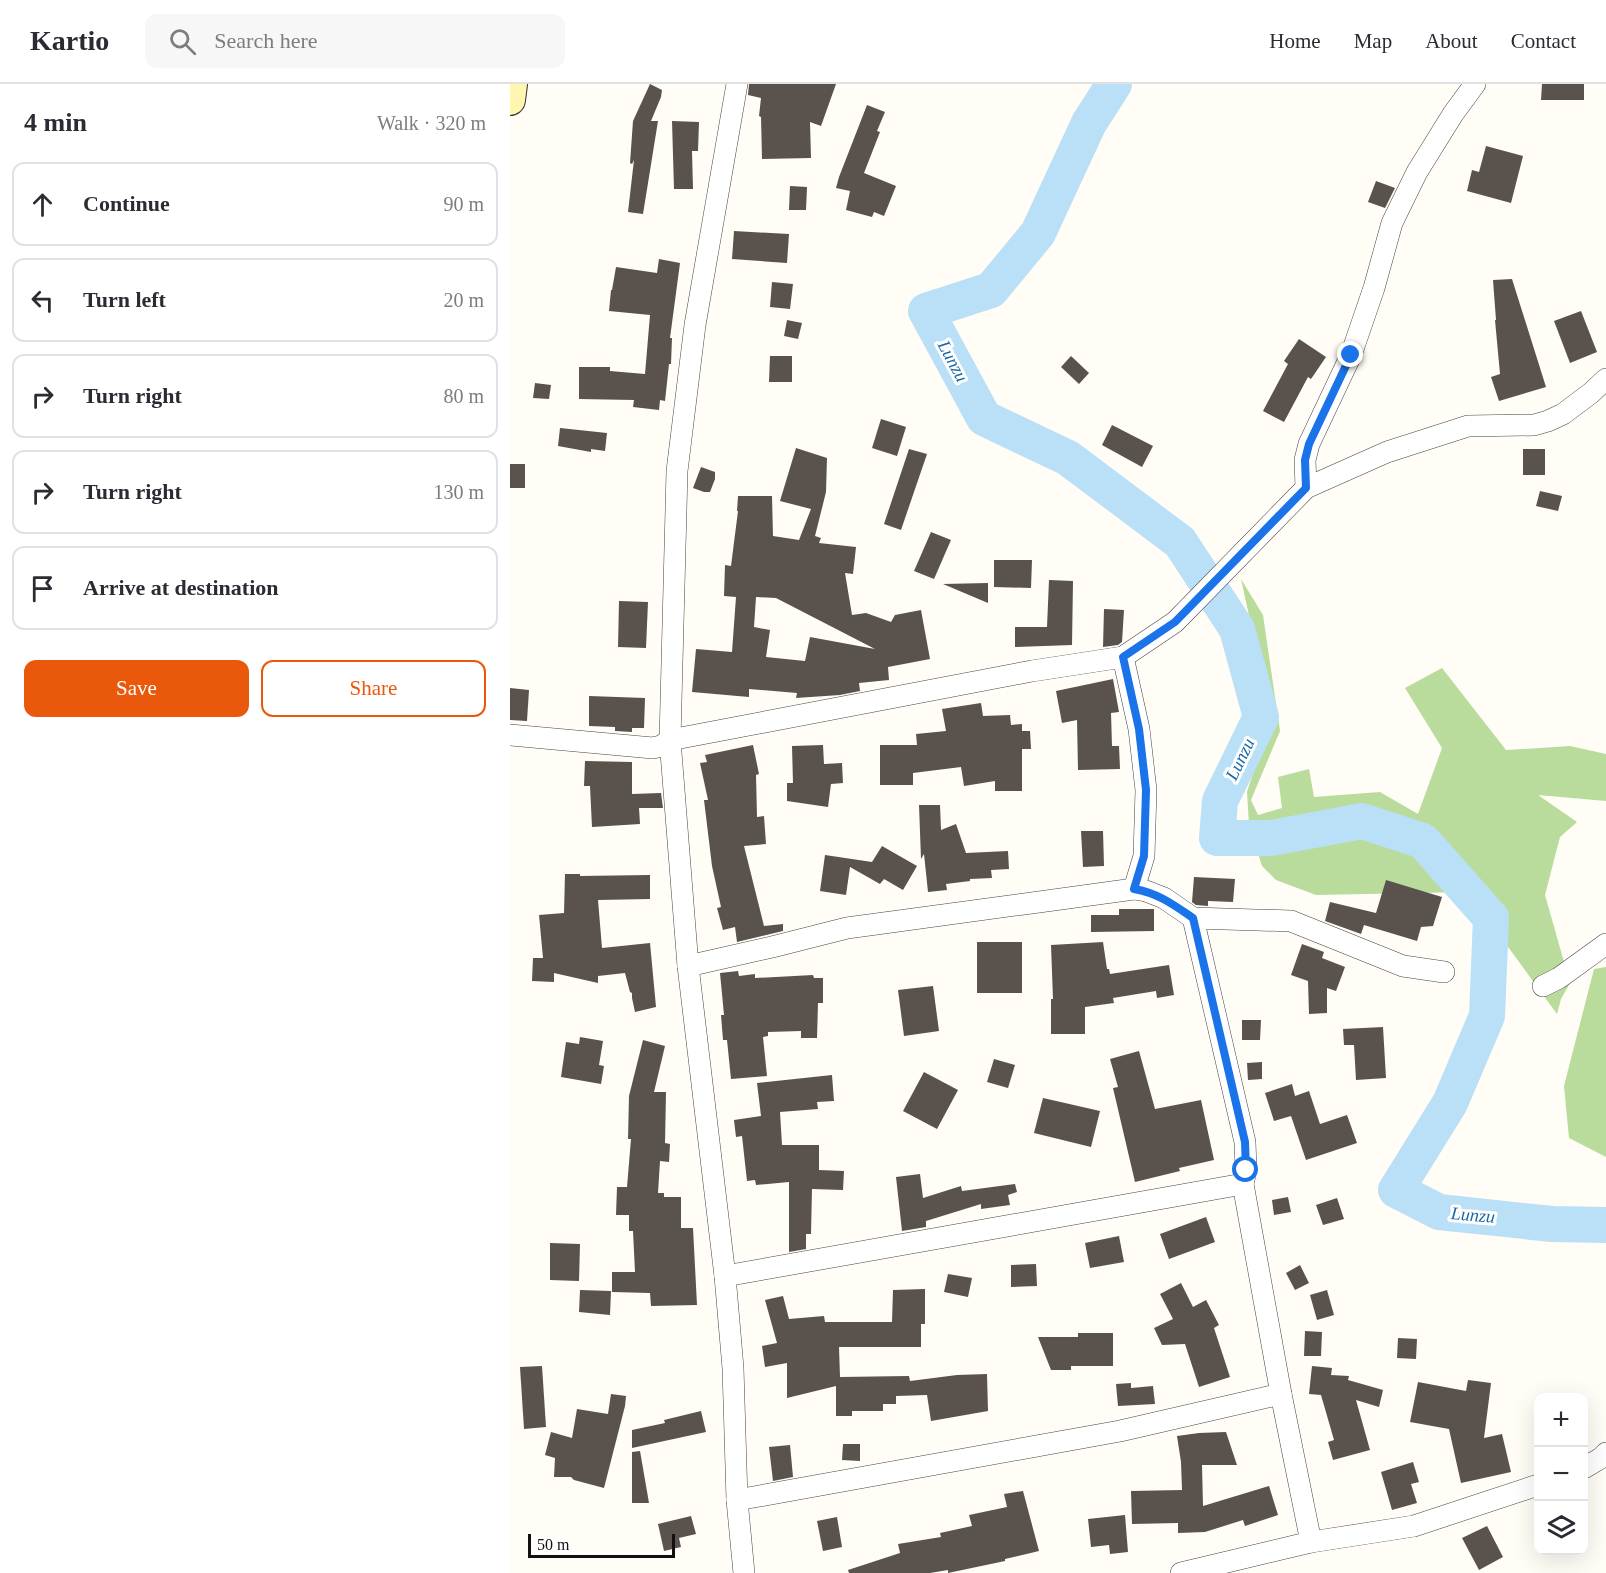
<!DOCTYPE html>
<meta charset="utf-8">
<style>
:root{--surface:#fff;--page:#f7f7f7;--text:#2b2b33;--muted:#7c7c81;--line:#e1e1e2;--accent:#ea580c}
body{margin:0;font-family:Georgia,serif;background:var(--page);color:var(--text)}
.controls{position:absolute;right:18px;bottom:18px;display:grid;overflow:hidden;border-radius:12px;box-shadow:0 6px 24px #0002}
.controls button{width:54px;height:54px;display:grid;place-items:center;padding:0;border:0;border-bottom:2px solid var(--line);background:var(--surface);color:var(--text);font:30px sans-serif}
.scale{position:absolute;left:18px;bottom:15px;width:147px;box-sizing:border-box;padding-left:6px;border:3px solid #111;border-top:0;font-size:16px;line-height:21px;white-space:nowrap;color:#111;-webkit-text-stroke:4px #fff;paint-order:stroke}
.stop{position:absolute;width:18px;height:18px;margin:-14px;border:4px solid #1a73e8;border-radius:50%;background:#fff}
.stop.end{background:#1a73e8;border-color:#fff;box-shadow:0 2px 6px #0008}
.list{margin:0;padding:0;list-style:none}
h2{display:flex;justify-content:space-between;align-items:center;height:78px;margin:0;padding:0 24px;font-size:26px}
h2 small{font-size:20px;font-weight:400;color:var(--muted)}
.list li{display:grid;grid-template-columns:39px 1fr auto;gap:18px;align-items:center;box-sizing:border-box;height:84px;margin:0 12px 12px;padding:0 12px;border:2px solid var(--line);border-radius:12px}
.list b{display:block;font-size:22px;white-space:nowrap}
.list em{font-size:20px;font-style:normal;color:var(--muted)}
.actions{display:flex;gap:12px;padding:18px 24px}
.actions a{flex:1;padding:14px 0;border:2px solid var(--accent);border-radius:12px;text-align:center;font-size:21px;color:var(--accent)}
.actions .main{background:var(--accent);color:#fff}
.icon{flex:none;width:33px;height:33px;fill:none;stroke:currentColor;stroke-width:2;stroke-linecap:round;stroke-linejoin:round}
.map{position:relative;flex:none;width:1096px;height:1489px;overflow:hidden}
header{display:flex;align-items:center;gap:36px;box-sizing:border-box;height:84px;padding:0 30px;background:var(--surface);border-bottom:2px solid var(--line)}
header strong{font-size:28px}
nav{display:flex;gap:33px;margin-inline-start:auto;font-size:21px}
.search{width:420px;height:54px;background:var(--page);display:flex;align-items:center;gap:15px;box-sizing:border-box;padding:0 21px;border-radius:12px;color:var(--muted);font-size:22px}
main{display:flex}
aside{flex:1;background:var(--surface)}
.map>svg:first-child{display:block}
.forest{fill:#b9dc9c}
.lines{fill:none;stroke-linecap:round;stroke-linejoin:round}
.river{stroke:#b9e0f7;stroke-width:36}
.building{fill:#5a524d;fill-rule:evenodd}
.street-casing{stroke:#444;stroke-width:22}
.secondary-casing{stroke:#333;stroke-width:32}
.street{stroke:#fff;stroke-width:21}
.secondary{stroke:#fff6b0;stroke-width:30}
.route{stroke:#1a73e8;stroke-width:8}
.labels{text-anchor:middle;stroke-width:6;stroke-linejoin:round;paint-order:stroke}
.water-label{font-size:18px;font-style:italic;fill:#1768a6;stroke:#fff}
</style>
<header>
<strong>Kartio</strong>
<div class="search"><svg class="icon" aria-label="search" viewBox="0 0 24 24"><circle cx="10" cy="10" r="6"/><path d="M15 15l6 6"/></svg>Search here</div>
<nav><a>Home</a><a>Map</a><a>About</a><a>Contact</a></nav>
</header>
<main>
<aside>
<h2>4 min<small>Walk · 320 m</small></h2>
<ul class="list">
<li><svg class="icon" aria-label="ahead" viewBox="0 0 24 24"><path d="M12 20V5M6 11l6-6 6 6"/></svg><div><b>Continue</b></div><em>90 m</em></li>
<li><svg class="icon" aria-label="left" viewBox="0 0 24 24"><path d="M17 20v-9H6M10 6l-5 5 5 5"/></svg><div><b>Turn left</b></div><em>20 m</em></li>
<li><svg class="icon" aria-label="right" viewBox="0 0 24 24"><path d="M7 20v-9h11M14 6l5 5-5 5"/></svg><div><b>Turn right</b></div><em>80 m</em></li>
<li><svg class="icon" aria-label="right" viewBox="0 0 24 24"><path d="M7 20v-9h11M14 6l5 5-5 5"/></svg><div><b>Turn right</b></div><em>130 m</em></li>
<li><svg class="icon" aria-label="arrive" viewBox="0 0 24 24"><path d="M6 21V4h12l-3 4 3 4H6"/></svg><div><b>Arrive at destination</b></div></li>
</ul>
<div class="actions"><a class="main">Save</a><a>Share</a></div>
</aside>
<div class="map">
<svg width="1096" height="1489" viewBox="0 0 1096 1489">
<rect width="100%" height="100%" fill="#fffdf5"/>
<g class="forest">
<polygon points="731,495 753,531 770,647 741,716 748,731 772,724 768,693 799,685 804,713 870,708 908,730 932,664 895,604 932,584 996,666 1060,662 1096,670 1096,717 1028,711 1067,738 1050,753 1035,811 1060,899 1051,915 1047,930 958,808 806,811 766,796 752,782 739,741 737,708 757,645 747,568"/>
<polygon points="1096,883 1096,1073 1059,1054 1054,1002 1084,885"/>
</g>
<g class="lines">
<polyline class="river" points="604,0 579,39 528,149 481,206 416,227 474,334 558,374 670,458 727,545 751,633 710,717 707,754 761,754 852,737 913,757 981,834 977,932 940,1019 886,1106 929,1128 1042,1140 1096,1141"/>
</g>
<g class="building">
<polygon points="140,0 152,6 151,13 141,37 148,37 133,130 118,128 124,76 122,80 120,79 123,37"/>
<polygon points="239,0 326,0 311,42 300,38 301,74 252,75 251,33 249,32 251,14 238,11"/>
<polygon points="1032,0 1074,0 1074,16 1031,16"/>
<polygon points="357,21 375,28 367,47 370,48 354,89 386,102 374,132 364,128 362,133 336,126 340,107 326,104 329,93"/>
<polygon points="162,37 189,38 188,67 182,67 183,105 164,105"/>
<polygon points="976,62 1013,72 1001,119 957,107 962,86 969,88"/>
<polygon points="866,97 885,104 875,124 858,118"/>
<polygon points="280,102 297,103 296,126 279,126"/>
<polygon points="224,147 279,150 277,179 222,175"/>
<polygon points="149,175 170,179 160,254 162,254 161,280 159,280 155,317 150,316 149,326 123,323 124,316 69,315 69,283 100,283 100,287 135,290 140,231 99,227 101,206 102,206 106,183 147,189"/>
<polygon points="1002,195 1036,303 989,317 981,293 990,290 985,236 986,236 983,196"/>
<polygon points="262,198 283,200 280,225 260,223"/>
<polygon points="1071,227 1087,268 1060,279 1044,237"/>
<polygon points="277,236 292,239 288,255 274,252"/>
<polygon points="789,255 816,273 801,295 798,293 774,338 753,327 778,280 774,277"/>
<polygon points="260,272 282,272 282,298 259,298"/>
<polygon points="561,272 579,289 569,300 551,283"/>
<polygon points="25,299 41,301 39,315 23,314"/>
<polygon points="371,335 396,343 387,372 362,364"/>
<polygon points="602,341 643,362 632,383 592,361"/>
<polygon points="50,344 97,349 95,367 81,365 81,368 48,362"/>
<path d="M 286,364 L 317,374 L 316,408 L 305,452 L 311,454 L 309,459 L 346,463 L 343,490 L 335,489 L 342,531 L 356,529 L 381,538 L 385,531 L 411,526 L 420,575 L 378,583 L 379,596 L 349,599 L 350,607 L 330,611 L 286,614 L 287,609 L 239,605 L 239,613 L 182,608 L 186,565 L 222,568 L 226,513 L 214,512 L 215,481 L 221,482 L 228,427 L 227,427 L 228,412 L 262,412 L 263,452 L 289,456 L 301,425 L 270,417 ZM 246,513 L 266,514 L 365,565 L 300,553 L 295,577 L 256,573 L 260,546 L 244,543 Z"/>
<polygon points="399,365 417,370 391,446 374,440"/>
<rect x="1013" y="365" width="22" height="26"/>
<rect x="0" y="380" width="15" height="24"/>
<polygon points="191,383 205,388 205,395 200,408 194,408 183,404"/>
<polygon points="1030,407 1052,412 1048,427 1026,422"/>
<polygon points="421,448 441,456 424,495 404,487"/>
<polygon points="484,476 522,476 521,504 484,503"/>
<polygon points="539,496 563,497 562,561 505,563 505,543 537,543"/>
<polygon points="478,499 478,519 433,500"/>
<polygon points="109,517 138,518 136,564 108,563"/>
<polygon points="594,525 614,526 612,558 608,561 593,563"/>
<polygon points="603,595 609,628 601,629 602,662 609,662 610,685 568,686 567,636 552,639 546,607"/>
<polygon points="0,604 19,606 17,637 0,636"/>
<polygon points="79,612 135,614 134,644 122,644 122,648 105,647 105,643 79,642"/>
<polygon points="471,619 473,632 500,631 501,641 512,640 512,647 520,647 521,665 512,665 512,707 485,707 485,697 454,702 451,683 403,689 403,701 370,701 370,661 407,661 406,650 436,647 432,625"/>
<polygon points="243,661 249,690 246,691 247,733 254,732 256,760 234,762 254,842 273,840 273,847 227,858 225,843 213,846 207,824 211,823 202,782 194,716 198,716 190,679 197,678 195,671"/>
<polygon points="313,661 314,680 332,679 333,699 321,700 318,723 277,717 277,699 283,699 282,662"/>
<polygon points="75,677 122,678 122,710 151,709 153,724 129,724 130,740 82,743 80,702 74,702"/>
<polygon points="409,721 430,721 431,746 446,740 456,769 498,767 499,785 481,786 482,794 460,795 460,797 436,800 437,806 418,808 414,770 411,775"/>
<polygon points="571,747 593,747 594,782 573,783"/>
<polygon points="372,762 407,782 393,806 374,795 370,800 340,783 336,811 310,807 315,771 362,778"/>
<polygon points="55,790 70,790 70,792 140,791 140,815 88,816 92,864 140,859 146,923 125,928 122,914 122,909 120,908 115,889 88,892 88,899 44,889 44,898 22,897 23,874 33,874 29,831 54,829"/>
<polygon points="684,793 725,795 723,818 698,817 698,822 686,821 682,818"/>
<polygon points="876,796 932,813 923,842 911,843 907,857 854,841 851,850 815,837 820,818 866,829"/>
<polygon points="609,825 644,825 644,847 581,848 581,831 609,831"/>
<rect x="467" y="858" width="45" height="51"/>
<polygon points="593,858 597,885 599,885 600,890 659,881 664,911 647,914 646,907 603,914 604,919 575,923 575,950 541,950 541,915 543,915 541,861"/>
<polygon points="792,860 814,868 812,874 835,883 826,907 817,904 817,929 799,930 798,897 781,891"/>
<polygon points="228,887 229,892 245,890 245,894 303,891 304,894 313,894 313,919 308,919 307,954 291,954 291,947 258,948 258,952 253,953 257,992 221,995 217,956 213,956 211,931 214,931 210,889"/>
<polygon points="423,902 429,947 394,952 388,906"/>
<polygon points="732,936 751,936 750,956 732,956"/>
<polygon points="873,943 876,994 846,996 844,961 834,961 833,945"/>
<polygon points="70,953 93,957 89,981 94,982 91,1000 51,993 56,958 69,960"/>
<polygon points="133,956 155,962 144,1008 156,1008 155,1059 160,1060 159,1078 150,1077 148,1109 154,1109 154,1113 171,1113 171,1144 183,1144 187,1221 141,1222 140,1209 102,1208 102,1188 125,1188 123,1147 119,1147 119,1131 106,1131 107,1103 117,1103 121,1055 118,1055 119,1012"/>
<polygon points="629,967 645,1025 691,1016 704,1076 669,1084 670,1087 625,1098 603,1004 608,1003 600,975"/>
<polygon points="484,975 505,981 498,1004 477,998"/>
<polygon points="752,978 752,995 738,996 737,979"/>
<polygon points="414,988 448,1006 427,1045 393,1027"/>
<polygon points="322,991 324,1017 307,1018 308,1025 270,1028 272,1061 309,1061 309,1086 334,1087 333,1106 302,1105 301,1150 296,1150 296,1165 279,1168 279,1098 246,1101 245,1096 237,1097 232,1052 226,1053 224,1036 251,1032 247,999"/>
<polygon points="782,1000 785,1012 799,1007 810,1040 837,1031 847,1059 796,1076 781,1032 764,1037 755,1009"/>
<polygon points="533,1014 590,1027 581,1063 524,1049"/>
<polygon points="410,1090 413,1114 451,1102 452,1107 505,1100 507,1108 498,1111 500,1121 471,1125 471,1120 416,1137 416,1143 392,1147 386,1093"/>
<polygon points="778,1113 781,1128 764,1131 762,1116"/>
<polygon points="827,1114 834,1135 813,1141 806,1121"/>
<polygon points="696,1133 705,1158 659,1175 650,1150"/>
<polygon points="609,1152 614,1178 580,1184 575,1159"/>
<polygon points="40,1159 70,1160 69,1197 40,1196"/>
<polygon points="526,1180 527,1202 501,1203 501,1181"/>
<polygon points="790,1181 799,1199 785,1206 776,1189"/>
<polygon points="438,1190 462,1194 458,1213 434,1208"/>
<polygon points="671,1199 683,1223 696,1216 709,1241 704,1244 720,1293 689,1303 675,1260 652,1261 644,1244 663,1235 650,1210"/>
<polygon points="415,1205 415,1240 411,1240 411,1263 329,1263 330,1293 399,1292 400,1297 447,1291 477,1290 478,1327 421,1337 417,1311 386,1312 386,1320 373,1320 373,1327 342,1327 342,1332 326,1332 326,1302 277,1314 277,1279 255,1283 252,1262 267,1259 255,1216 273,1212 279,1235 314,1232 315,1238 382,1238 383,1206"/>
<polygon points="70,1206 101,1207 100,1231 69,1228"/>
<polygon points="817,1206 824,1231 807,1236 800,1211"/>
<polygon points="795,1247 812,1248 811,1272 794,1272"/>
<polygon points="568,1249 603,1249 603,1282 561,1282 561,1286 541,1286 528,1253 568,1253"/>
<polygon points="888,1254 907,1255 906,1275 887,1274"/>
<polygon points="32,1282 36,1343 14,1345 10,1283"/>
<polygon points="802,1282 822,1284 821,1291 839,1292 838,1296 873,1306 869,1323 846,1316 860,1366 823,1376 818,1358 824,1356 811,1311 799,1310"/>
<polygon points="958,1296 981,1299 974,1354 992,1350 1001,1388 951,1399 939,1345 900,1338 908,1298 956,1307"/>
<polygon points="621,1299 621,1304 643,1302 645,1320 608,1322 606,1300"/>
<polygon points="101,1310 116,1312 115,1322 94,1404 64,1396 61,1393 44,1393 45,1374 35,1371 41,1348 62,1354 67,1325 98,1330"/>
<polygon points="191,1327 196,1348 122,1364 122,1346 155,1339 154,1336"/>
<polygon points="716,1348 727,1381 692,1381 693,1422 759,1402 768,1431 735,1442 733,1436 695,1448 668,1449 668,1439 622,1440 621,1407 672,1406 671,1378 667,1352 689,1349"/>
<polygon points="333,1360 350,1360 350,1377 332,1376"/>
<polygon points="280,1361 283,1393 263,1397 259,1363"/>
<polygon points="130,1367 139,1419 122,1419 122,1368"/>
<polygon points="903,1378 909,1398 901,1400 907,1419 882,1426 871,1388"/>
<polygon points="513,1407 529,1467 495,1475 495,1477 438,1489 438,1486 420,1489 339,1489 338,1486 390,1469 388,1460 431,1453 430,1449 462,1442 459,1431 497,1423 494,1410"/>
<polygon points="615,1431 618,1468 600,1470 599,1461 581,1463 578,1435"/>
<polygon points="181,1432 186,1450 169,1454 171,1463 154,1467 148,1440"/>
<polygon points="327,1433 332,1463 313,1467 307,1437"/>
<polygon points="977,1442 993,1473 969,1486 952,1454"/>
</g>
<g class="lines">
<g class="street-casing">
<g id="street">
<polyline points="227,0 185,241 167,387 160,656 178,882 215,1192 223,1284 227,1416 234,1489"/>
<polyline points="796,404 795,376 799,360 841,271 864,204 882,139 907,88 943,30 965,0"/>
<polyline points="613,573 629,645 636,706 634,772 624,805"/>
<polyline points="0,651 143,664 151,662 160,656 522,587 613,573 665,538 796,404 877,368 958,342 1024,341 1038,337 1053,330 1081,309 1096,295"/>
<polyline points="683,834 735,1058 736,1086 733,1100 771,1310 801,1458"/>
<polyline points="178,882 262,863 337,844 624,805 636,807 654,814 683,834 781,837 893,882 934,888"/>
<polyline points="1033,902 1049,894 1096,860"/>
<polyline points="215,1192 733,1100"/>
<polyline points="1074,1384 1091,1374 1096,1369"/>
<polyline points="227,1416 610,1347 771,1310"/>
<polyline points="671,1489 801,1458 904,1442 1028,1401"/>
</g>
</g>
<g class="secondary-casing">
<polyline id="secondary" points="0,16 2,0"/>
</g>
<use href="#street" class="street"/>
<use href="#secondary" class="secondary"/>
</g>
<g class="lines">
<path class="route" d="M 736,1086 L 735,1058 L 683,834 C 664,821 648,809 624,805 L 634,772 L 636,706 L 629,645 L 613,573 L 665,538 L 796,404 L 795,376 L 799,360 L 841,271"/>
</g>
<g class="labels">
<g class="water-label">
<text transform="translate(443 277) rotate(62)" y="6">Lunzu</text>
<text transform="translate(730 675) rotate(-64)" y="6">Lunzu</text>
<text transform="translate(963 1131) rotate(5)" y="6">Lunzu</text>
</g>
</g>
</svg>
<div class="controls">
<button>+</button>
<button>−</button>
<button><svg class="icon" aria-label="layers" viewBox="0 0 24 24"><path d="M12 4l9 5-9 5-9-5zM3 14l9 5 9-5"/></svg></button>
</div>
<div class="scale">50 m</div>
<div class="stop" style="left:736px;top:1086px"></div>
<div class="stop end" style="left:841px;top:271px"></div>
</div>
</main>
